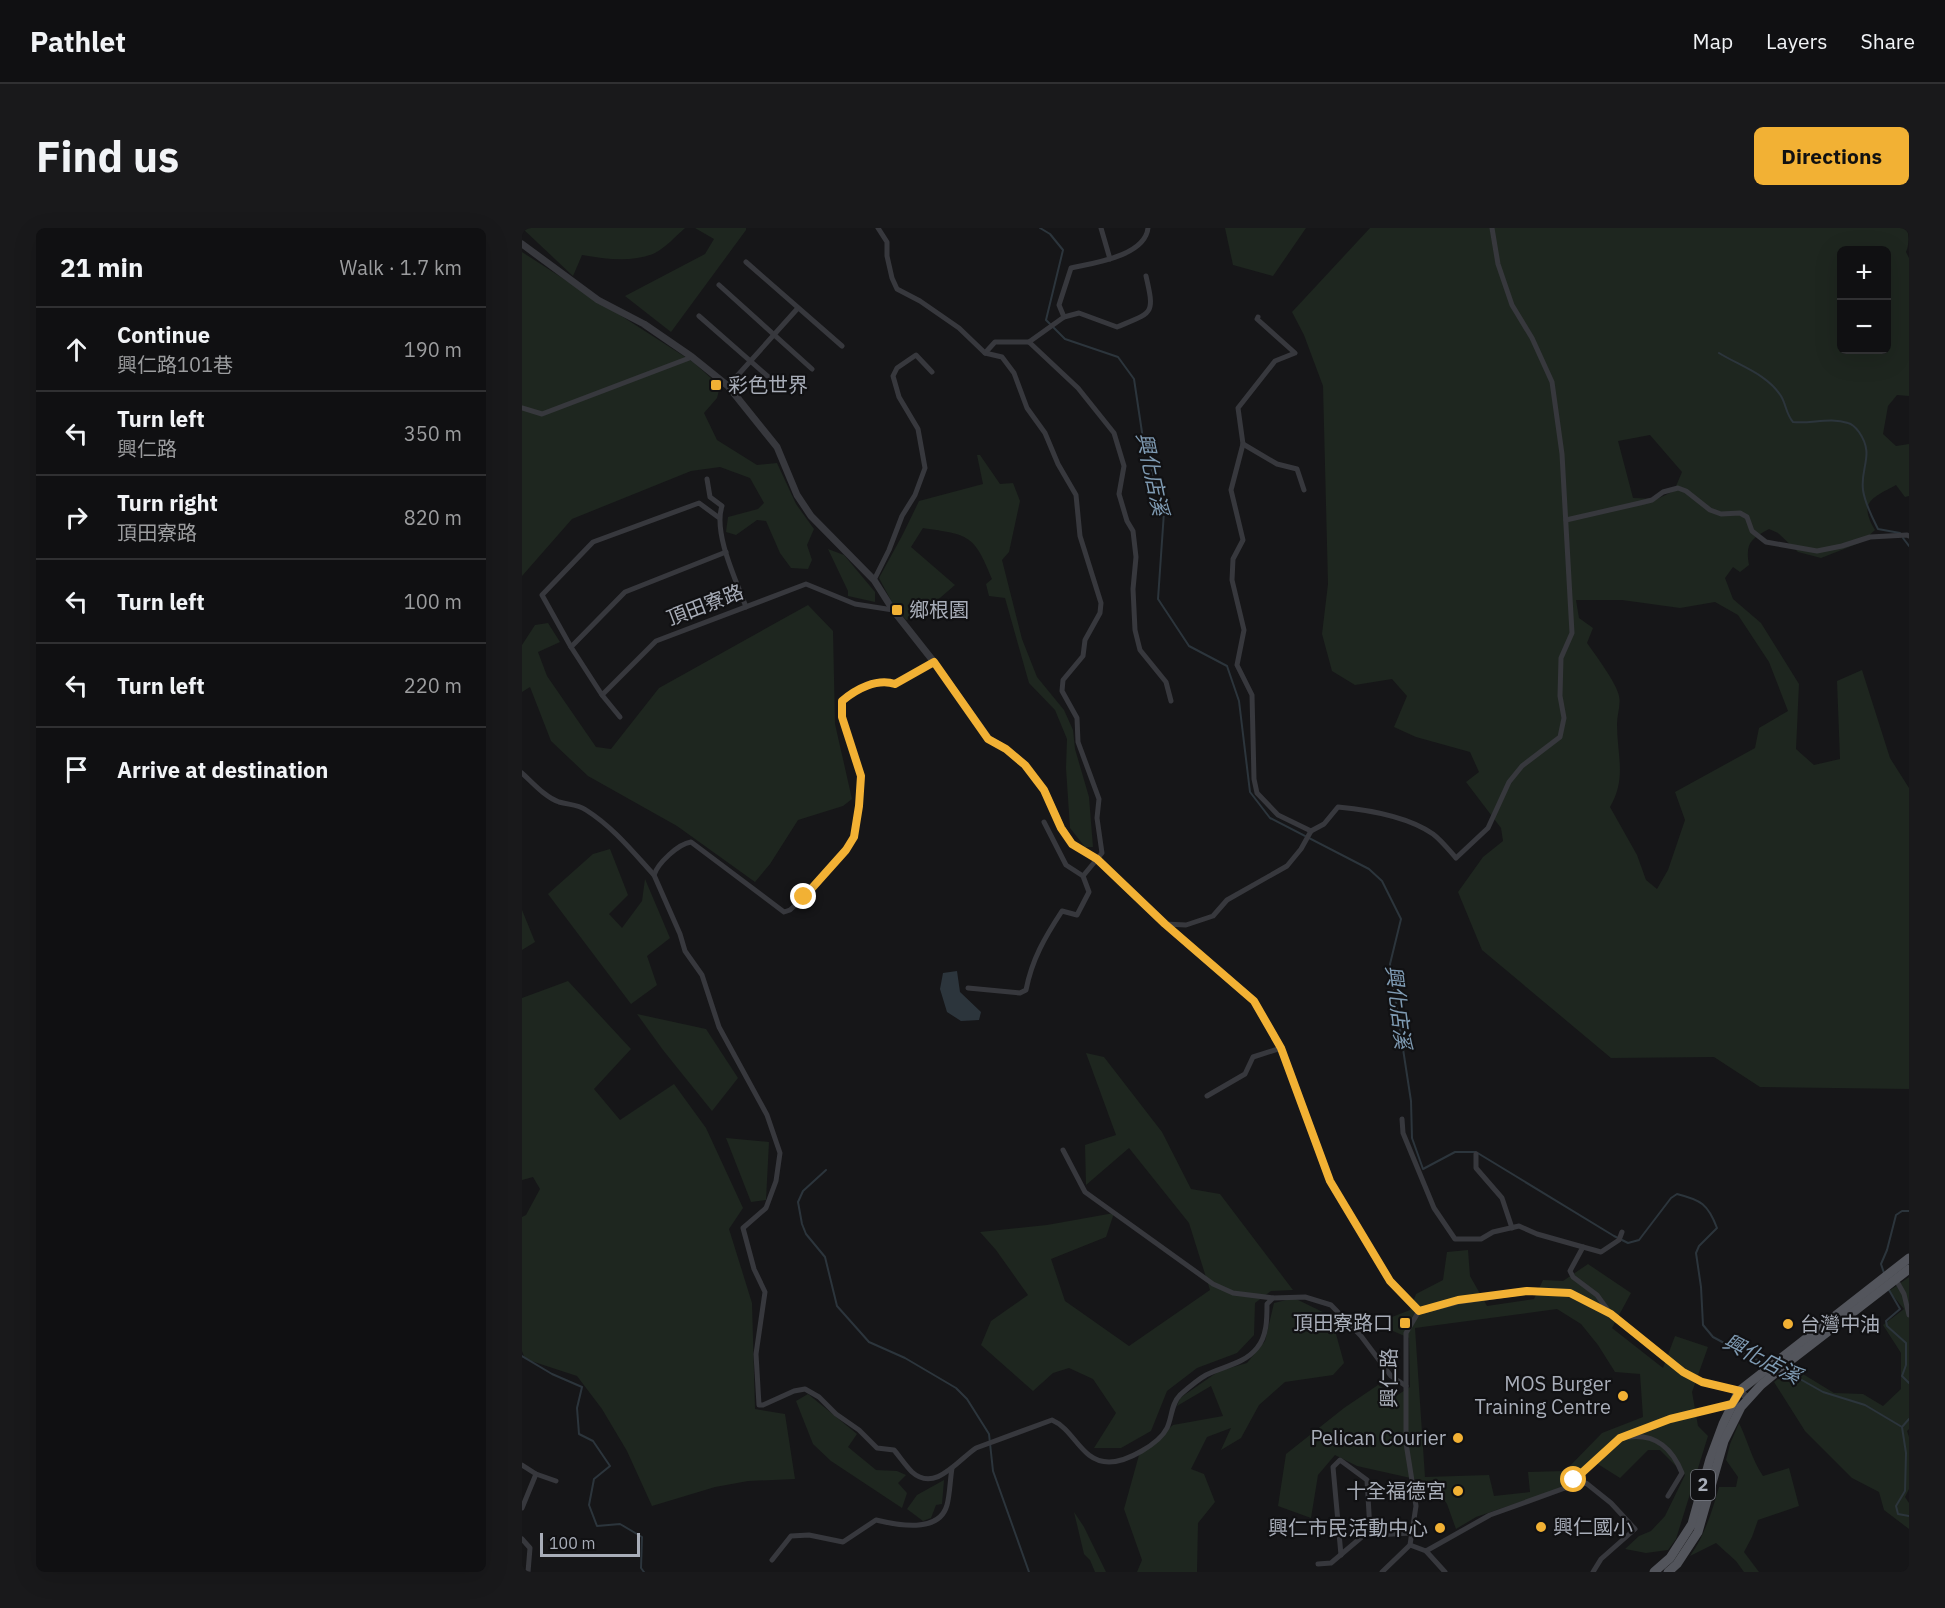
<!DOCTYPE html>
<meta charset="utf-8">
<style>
:root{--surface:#101012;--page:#19191b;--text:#f1f3f6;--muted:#9c9d9f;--line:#303032;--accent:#f2b134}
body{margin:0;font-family:"IBM Plex Sans","Noto Sans TC",sans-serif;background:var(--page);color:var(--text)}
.controls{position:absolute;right:18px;top:18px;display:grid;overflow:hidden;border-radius:9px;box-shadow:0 6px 24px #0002}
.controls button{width:54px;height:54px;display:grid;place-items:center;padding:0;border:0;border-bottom:2px solid var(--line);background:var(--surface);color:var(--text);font:30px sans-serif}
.scale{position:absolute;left:18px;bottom:15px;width:100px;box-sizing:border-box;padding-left:6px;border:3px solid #a8adb8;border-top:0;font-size:16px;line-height:21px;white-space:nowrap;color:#a8adb8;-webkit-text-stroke:4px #111113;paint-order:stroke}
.stop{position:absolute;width:18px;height:18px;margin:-14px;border:4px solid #f2b134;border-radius:50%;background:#fff}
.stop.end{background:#f2b134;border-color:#fff;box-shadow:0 2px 6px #0008}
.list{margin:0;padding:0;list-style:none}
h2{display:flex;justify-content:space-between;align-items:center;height:78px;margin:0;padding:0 24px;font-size:26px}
h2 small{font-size:20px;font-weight:400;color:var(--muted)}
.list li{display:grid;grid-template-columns:39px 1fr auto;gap:18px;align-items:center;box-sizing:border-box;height:84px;padding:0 24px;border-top:2px solid var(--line)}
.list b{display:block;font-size:22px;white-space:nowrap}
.list p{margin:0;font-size:20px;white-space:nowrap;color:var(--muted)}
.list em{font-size:20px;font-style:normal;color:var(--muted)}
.icon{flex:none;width:33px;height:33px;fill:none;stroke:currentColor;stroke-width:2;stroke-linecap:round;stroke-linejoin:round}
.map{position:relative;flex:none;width:1387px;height:1344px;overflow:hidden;border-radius:9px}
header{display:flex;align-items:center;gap:36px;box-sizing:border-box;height:84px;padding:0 30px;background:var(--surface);border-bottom:2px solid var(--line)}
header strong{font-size:28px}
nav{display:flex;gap:33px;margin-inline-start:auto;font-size:21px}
.intro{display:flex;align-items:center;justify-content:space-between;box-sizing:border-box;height:144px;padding:0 36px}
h1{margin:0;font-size:42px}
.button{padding:15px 27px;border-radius:9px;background:var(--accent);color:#111;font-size:21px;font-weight:700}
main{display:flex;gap:36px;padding:0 36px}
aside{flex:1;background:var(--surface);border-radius:9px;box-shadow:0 6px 24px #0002}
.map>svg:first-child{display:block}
.green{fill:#1e261f;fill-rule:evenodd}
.water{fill:#2c353c}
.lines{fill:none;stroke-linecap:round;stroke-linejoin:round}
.stream{stroke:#2c353c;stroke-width:2}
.minor{stroke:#37383d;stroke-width:5}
.tertiary{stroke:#37383d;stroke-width:7}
.primary{stroke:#53555c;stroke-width:9}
.route{stroke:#f2b134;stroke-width:8}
.poi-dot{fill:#f2b134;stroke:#111113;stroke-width:2}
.labels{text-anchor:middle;stroke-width:4.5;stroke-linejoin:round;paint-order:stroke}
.shield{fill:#111113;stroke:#7b7e86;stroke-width:1.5}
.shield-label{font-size:18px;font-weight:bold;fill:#a8adb8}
.poi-label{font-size:20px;fill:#a8adb8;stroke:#111113;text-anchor:end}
.street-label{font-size:20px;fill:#a8adb8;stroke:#111113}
.water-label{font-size:21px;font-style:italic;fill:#7f9bb3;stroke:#111113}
</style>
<header>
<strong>Pathlet</strong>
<nav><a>Map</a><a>Layers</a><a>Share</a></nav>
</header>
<div class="intro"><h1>Find us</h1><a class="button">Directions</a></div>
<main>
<aside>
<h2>21 min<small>Walk · 1.7 km</small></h2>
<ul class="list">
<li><svg class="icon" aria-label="ahead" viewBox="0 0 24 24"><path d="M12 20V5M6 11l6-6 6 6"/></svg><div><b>Continue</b><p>興仁路101巷</p></div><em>190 m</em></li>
<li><svg class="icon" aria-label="left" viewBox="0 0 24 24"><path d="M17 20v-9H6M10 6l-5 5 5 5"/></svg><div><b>Turn left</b><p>興仁路</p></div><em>350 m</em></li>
<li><svg class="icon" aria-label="right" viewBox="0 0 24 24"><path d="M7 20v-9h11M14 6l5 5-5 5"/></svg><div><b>Turn right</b><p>頂田寮路</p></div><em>820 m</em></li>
<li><svg class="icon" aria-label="left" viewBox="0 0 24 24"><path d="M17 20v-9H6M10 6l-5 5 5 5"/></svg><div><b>Turn left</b></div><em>100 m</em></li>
<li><svg class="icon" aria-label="left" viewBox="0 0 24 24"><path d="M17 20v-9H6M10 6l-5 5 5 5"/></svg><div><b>Turn left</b></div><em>220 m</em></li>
<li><svg class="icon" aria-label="arrive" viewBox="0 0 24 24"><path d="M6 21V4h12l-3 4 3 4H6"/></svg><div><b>Arrive at destination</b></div></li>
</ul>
</aside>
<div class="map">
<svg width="1387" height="1344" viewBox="0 0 1387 1344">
<rect width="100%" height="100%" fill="#161618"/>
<g class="green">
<path d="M 0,0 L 163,0 C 154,8 143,20 133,25 C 110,35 84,31 60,27 L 51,48 Z"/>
<polygon points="173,0 224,0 224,2 149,104 103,68 183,26 192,11"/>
<polygon points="703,0 784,0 751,48 711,37"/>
<path d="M 848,0 L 1385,0 C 1387,7 1387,18 1384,24 L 1387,30 L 1387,168 L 1375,167 L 1366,178 L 1361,206 L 1374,218 L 1387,216 L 1387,268 L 1383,269 L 1374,257 C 1350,270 1336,274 1353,302 L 1340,314 L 1299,330 L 1276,324 L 1256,305 L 1247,301 C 1229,311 1223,315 1227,337 L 1218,344 L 1211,339 L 1203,350 L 1211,371 L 1239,395 L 1277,456 L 1274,521 L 1292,537 L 1318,531 L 1315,453 L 1340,442 L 1368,530 L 1387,560 L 1387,861 L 1238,859 L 1192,829 L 1089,830 L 960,722 L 936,664 L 961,629 L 981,613 L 979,600 L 944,554 L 957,544 L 948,524 L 894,509 L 872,499 L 885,468 L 870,451 L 833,457 L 810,443 L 800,406 L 806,356 L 801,158 L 782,107 L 770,84 ZM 1320,22 L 1364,22 L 1364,122 L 1320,122 ZM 1128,207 L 1160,244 L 1152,263 L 1135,271 L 1111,270 L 1096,213 ZM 1054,372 L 1100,372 L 1158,380 L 1193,374 L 1216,387 L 1247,434 L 1266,483 L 1237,500 L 1233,520 L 1153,564 L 1163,592 L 1146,642 L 1135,661 L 1124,652 L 1115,627 L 1088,579 C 1105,550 1095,527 1095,496 C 1095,487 1099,477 1097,468 C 1095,456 1073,426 1065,415 L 1071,400 L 1057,390 Z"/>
<polygon points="0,24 171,134 198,158 195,170 182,185 195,212 235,237 255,235 274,276 292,301 285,317 290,332 286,341 269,340 258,325 244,293 235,292 214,307 204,304 206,289 236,281 242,275 228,250 198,239 169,243 50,291 0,348"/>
<path d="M 455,227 L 458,227 L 478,256 L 491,255 L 498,273 L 487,324 L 480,332 L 500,411 L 515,449 L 542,482 L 551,502 L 553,521 L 567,569 L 571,619 L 563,619 L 548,600 L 544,540 L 545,511 L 533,482 L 507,455 L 483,370 L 467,368 L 464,356 L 470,351 C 452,306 447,307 401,300 L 389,319 L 433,357 L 397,388 L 384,392 L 371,376 L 357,350 L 381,306 L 397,273 L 461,256 Z"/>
<polygon points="306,321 322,327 353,364 353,374 326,368 326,363"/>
<polygon points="286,377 311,403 313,496 330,571 321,578 276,592 248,636 233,654 155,598 66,548 29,513 8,459 0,464 0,417 13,397 26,395 38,414 16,424 25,448 74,519 89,521 137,460"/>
<polygon points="88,621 106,667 87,686 100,700 120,673 123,651 148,710 125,728 135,757 109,776 26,666 71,626"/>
<polygon points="0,682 13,714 0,722"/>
<polygon points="46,753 109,821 72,861 98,892 152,856 184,900 221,980 207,1001 230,1075 233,1181 263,1186 273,1251 226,1253 193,1259 130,1278 105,1223 80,1181 55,1148 3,1131 0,1123 0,989 4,987 18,961 11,949 0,952 0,770"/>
<polygon points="115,786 184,801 216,850 190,883 141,822"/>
<polygon points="564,825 582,829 640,904 669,961 698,966 771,1062 749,1063 733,1075 732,1107 715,1125 675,1140 645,1163 629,1203 599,1220 572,1220 594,1185 571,1151 547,1140 531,1145 511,1163 459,1117 469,1093 506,1067 474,1022 458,1004 525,997 592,985 584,1009 529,1031 543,1073 607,1118 688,1062 667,995 607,920 564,957 563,917 594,907"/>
<polygon points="204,910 247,914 244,972 229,974"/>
<path d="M 946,1022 L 948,1048 L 965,1078 L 1012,1071 L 1021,1052 L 1041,1053 L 1066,1036 L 1109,1065 L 1090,1100 L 1141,1140 L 1153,1108 L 1186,1119 L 1170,1164 L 1176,1198 L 1186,1208 L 1154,1311 L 1146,1322 L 1124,1325 L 1103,1321 L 1117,1308 L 1129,1303 L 1143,1288 L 1163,1247 L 1138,1222 L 1126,1222 L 1098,1250 L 1071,1233 L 1042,1259 L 954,1289 L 934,1301 L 925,1276 L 911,1255 L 835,1238 L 813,1227 L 796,1247 L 789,1290 L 756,1278 L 764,1226 L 822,1180 L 856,1157 L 874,1168 L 888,1159 L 887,1110 L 871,1103 L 870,1089 L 888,1082 L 894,1066 L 921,1052 L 925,1024 ZM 1035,1081 L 1059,1096 L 1076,1117 L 1093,1144 L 1118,1146 L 1121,1189 L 1080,1205 L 1043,1243 L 1006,1244 L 1008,1264 L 972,1268 L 967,1247 L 903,1249 L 893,1100 Z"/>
<polygon points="1387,1049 1387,1201 1385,1203 1387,1209 1387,1261 1383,1269 1387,1275 1387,1301 1362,1282 1357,1264 1330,1250 1283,1203 1252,1154 1271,1140 1312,1165 1341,1166 1361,1178 1379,1161 1379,1125 1361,1097 1382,1081 1367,1063"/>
<polygon points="772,1070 809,1088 822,1135 811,1147 763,1154 737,1177 719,1210 699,1222 709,1200 685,1209 669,1241 682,1246 693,1274 676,1295 675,1344 615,1344 620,1332 602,1281 617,1227 651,1197 701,1188 689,1158 655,1178 658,1170 697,1143 725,1135 743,1113 752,1075"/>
<polygon points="286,1166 335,1206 326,1219 354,1242 375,1243 384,1247 376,1255 385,1265 380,1280 309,1233 291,1216 274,1173"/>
<path d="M 1217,1195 C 1226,1213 1230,1232 1241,1248 L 1267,1240 L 1277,1278 L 1236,1292 L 1230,1309 L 1222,1324 L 1237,1344 L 1222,1344 L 1214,1333 L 1194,1315 L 1168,1328 C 1183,1307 1190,1283 1197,1259 L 1214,1259 L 1216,1249 L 1204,1232 L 1208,1216 Z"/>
<polygon points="422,1252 420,1276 414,1277 409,1290 401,1293 385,1281 395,1267"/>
<polygon points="552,1284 562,1299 584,1344 573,1344 568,1332 562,1326"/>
</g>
<polygon class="water" points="435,743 438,764 459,784 457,792 439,793 425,784 418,761 421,745"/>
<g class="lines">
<g class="stream">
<path d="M 518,0 L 528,6 L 541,22 L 524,92 L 543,111 L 596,129 L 612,151 L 621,211 L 642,284 L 636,371 L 667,418 L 705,438 L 717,473 L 728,564 L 748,590 L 847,641 L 860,653 L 879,691 L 868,736 L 889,873 L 890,910 L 901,941 L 933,924 L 954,924 L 1092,1008 L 1106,1015 L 1117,1012 L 1149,970 L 1155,966 C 1179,972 1186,976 1195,1000 L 1177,1018 L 1174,1025 L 1179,1059 L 1181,1097 L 1191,1109 L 1228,1129 L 1246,1136"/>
<path d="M 1197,125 C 1218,138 1245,146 1259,168 C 1264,176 1264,186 1271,194 C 1289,196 1308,189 1326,195 C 1331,196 1334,200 1337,204 C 1353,227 1338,239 1341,262 C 1343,276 1350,289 1356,301 L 1378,305"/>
<polyline points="1381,310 1387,318"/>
<polyline points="304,942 281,963 276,974 280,996 284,1006 303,1029 315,1078 347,1114 383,1130 434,1160 445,1171 467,1206 471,1243 507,1344"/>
<polyline points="1362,1045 1359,1036 1365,1022 1374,987 1380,983 1387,983"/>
<polyline points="1367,1062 1378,1081 1364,1093 1365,1098 1384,1115 1384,1137 1380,1148 1387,1155"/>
<polyline points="0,1128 30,1146 60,1159 55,1180 57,1206 71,1213 88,1238 72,1251 67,1277 75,1298 98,1296 120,1309 119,1340 122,1344"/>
<polyline points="1262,1142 1301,1164 1343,1177 1380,1199 1384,1225 1383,1263 1374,1278 1376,1286 1387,1288"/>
<polyline points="1380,1199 1387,1191"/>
</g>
<g class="minor">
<path d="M 356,0 L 365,14 L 365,28 L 370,50 L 375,61 L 398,73 L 437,100 L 463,125 L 480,129 L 492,145 L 505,180 L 523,205 L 536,236 L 554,267 L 558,308 L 579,375 L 578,385 L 563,412 L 561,428 L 541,452 L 540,463 L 555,490 L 556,514 L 577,571 L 575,590 L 580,625 L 561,648 L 567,664 L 555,687 L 540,683 C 523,709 510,731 504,762 L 498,765 L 446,760"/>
<polyline points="579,0 588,31"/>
<polyline points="224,34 320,118"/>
<polyline points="197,57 290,141"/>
<polyline points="177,88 258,159"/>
<path d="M 542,89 L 537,77 L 549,40 C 572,35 623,28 626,0"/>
<polyline points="736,89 735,91 773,125 753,133 716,180 721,216 709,262 721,312 711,331 710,352 722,402 715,437 730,467 732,551 735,565 756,587 789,603"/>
<path d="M 507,114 L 542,89 L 557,85 L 595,99 C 631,84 633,87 624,48"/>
<polyline points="463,125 473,114 507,114 556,160 592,205 602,238 597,266 605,293 611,303 614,329 611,361 613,402 618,422 644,454 649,473"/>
<polyline points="206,158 276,80"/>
<polyline points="0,180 20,186 170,129"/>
<polyline points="721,216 755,236 775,241 782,262"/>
<path d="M 185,251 L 188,269 L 200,278 C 191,305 214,352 224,379"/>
<polyline points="196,289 177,275 71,314 20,367 49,419 80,467 134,413 284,356 333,376 371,382"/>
<polyline points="1044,292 1118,275 1130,272 1141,264 1156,260 1164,263 1188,282 1199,286 1218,285 1225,289 1230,303 1244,314 1295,323 1320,318 1348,309 1385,307 1387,308"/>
<polyline points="352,352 367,322 380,288 393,267 403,240 396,201 377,169 371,148 375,140 394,127 410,144"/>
<polyline points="49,419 103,364 204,324"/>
<path d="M 412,434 L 373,455 C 355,450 334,461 320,473 L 320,489 L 339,548 L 337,578 L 331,609 L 324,622 L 282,669 L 268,682 L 262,684 L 169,614 C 156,616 136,635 132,647 L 158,706 L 163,723 L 180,747 L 197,799 L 245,887 L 258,925 L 254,953 L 244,980 L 221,1000 L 232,1041 L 243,1064 L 234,1126 L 237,1177 L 241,1177 L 272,1163 L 283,1161 L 297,1169 L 314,1186 L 337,1202 L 355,1220 L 372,1222 C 378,1229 383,1237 390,1244 C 413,1265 436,1232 454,1220 L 530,1192 C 553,1202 559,1234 587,1234 C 605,1234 637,1216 645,1200 C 650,1190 649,1176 658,1167 C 666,1160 675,1152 684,1147 C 702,1138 722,1136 735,1120 C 745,1108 745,1091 745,1076 L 751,1070 L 783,1069 L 809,1077 L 839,1108 L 869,1148 L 884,1158"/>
<polyline points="80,467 98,489"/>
<path d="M 0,545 C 11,555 23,569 37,574 C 47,577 55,576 64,582 C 91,599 111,624 132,647"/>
<polyline points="522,594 544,637 561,648"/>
<path d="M 643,696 L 664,697 L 691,688 L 705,672 L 765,638 L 779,621 L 789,603 L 802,596 L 816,579 C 848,582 885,588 911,606 C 919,612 927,622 934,630 L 966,600 L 987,554 L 1000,538 L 1038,509 L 1042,490 L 1038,468 L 1039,430 L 1050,405 L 1040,226 L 1030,154 L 1010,110 L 990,77 L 976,36 L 970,0"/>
<polyline points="685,868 723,846 731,829 759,820"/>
<polyline points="880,891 881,905 912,980 933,1011 959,1011 971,1004 997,998 1015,1006 1061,1019 1048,1043 1051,1049 1075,1067 1088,1085"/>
<polyline points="541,922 563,964 691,1056 711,1065 751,1070"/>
<polyline points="954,926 954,940 980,970 990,1000"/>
<polyline points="1061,1019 1079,1024 1097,1012 1100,1004"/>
<polyline points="1373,1050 1382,1066 1387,1087"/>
<path d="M 1107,1209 C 1134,1206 1150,1220 1160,1245 L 1146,1268"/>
<polyline points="0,1237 14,1246 34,1253"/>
<polyline points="1045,1260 1064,1255 1089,1275 1113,1301 1079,1331 1071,1344"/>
<polyline points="0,1280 14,1246"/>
<polyline points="0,1311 8,1320 6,1344"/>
<polyline points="888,1317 904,1323 968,1287 1043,1260 1098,1210 1148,1191 1212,1177"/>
<polyline points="904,1323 923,1344"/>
<polyline points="819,1327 811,1239 818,1232 845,1252 848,1302"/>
<path d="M 250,1332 L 269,1308 L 287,1307 L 321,1314 L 354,1292 C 375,1297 417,1306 425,1277 C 428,1266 428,1252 430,1240"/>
<polyline points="796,1336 809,1335 848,1302 854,1307 889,1305"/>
<polyline points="860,1344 888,1317 894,1278 884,1215 884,1105 897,1083"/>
</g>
<polyline class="tertiary" points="0,16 76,72 122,96 170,129 206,158 255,219 275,267 289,288 352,352 371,382 412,434 467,511 484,521 503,537 522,562 539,599 550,616 575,631 643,696 732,773 759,820 808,953 868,1053 897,1083 936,1073 1005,1063 1048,1065 1089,1086 1161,1144 1180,1154 1217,1163 1226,1170"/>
<g class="primary">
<polyline points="1132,1344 1148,1330 1170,1296 1188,1231 1201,1196 1217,1163 1387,1030"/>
<polyline points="1146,1344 1155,1336 1176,1304 1202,1213 1219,1179 1239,1157 1268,1133 1387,1041"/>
</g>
</g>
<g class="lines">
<path class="route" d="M 282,669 L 324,622 L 332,609 L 337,578 L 339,548 L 320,489 L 320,473 C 334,461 355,450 373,456 L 412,434 L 466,511 L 484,521 L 503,537 L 522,562 L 539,600 L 550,616 L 575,631 L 643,696 L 732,773 L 759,820 L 808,953 L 868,1053 L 897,1083 L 936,1072 L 1005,1063 L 1048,1065 L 1089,1086 L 1161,1144 L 1180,1154 L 1218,1163 L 1210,1176 L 1148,1191 L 1098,1210 L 1052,1252"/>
</g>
<g class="poi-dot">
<rect x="188" y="151" width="12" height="12" rx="3"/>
<rect x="369" y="376" width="12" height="12" rx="3"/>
<rect x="877" y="1089" width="12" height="12" rx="3"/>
<circle cx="1266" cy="1096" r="6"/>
<circle cx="1101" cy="1168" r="6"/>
<circle cx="936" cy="1210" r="6"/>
<circle cx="936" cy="1263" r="6"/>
<circle cx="1019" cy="1299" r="6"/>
<circle cx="918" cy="1300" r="6"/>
</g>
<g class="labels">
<rect class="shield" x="1169" y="1242" width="24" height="30" rx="4.5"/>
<g class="shield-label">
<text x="1181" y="1263">2</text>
</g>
<g class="poi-label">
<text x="206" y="164" text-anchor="start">彩色世界</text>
<text x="387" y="389" text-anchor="start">鄉根園</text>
<text x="871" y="1102">頂田寮路口</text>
<text x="1278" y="1103" text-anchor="start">台灣中油</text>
<text x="1089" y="1163">MOS Burger<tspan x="1089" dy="23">Training Centre</tspan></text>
<text x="924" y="1217">Pelican Courier</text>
<text x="924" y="1270">十全福德宮</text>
<text x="1031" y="1306" text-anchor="start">興仁國小</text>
<text x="906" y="1307">興仁市民活動中心</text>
</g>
<g class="street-label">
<text transform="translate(183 377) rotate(-21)" y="7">頂田寮路</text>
<text transform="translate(867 1150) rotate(-90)" y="7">興仁路</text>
</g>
<g class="water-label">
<text transform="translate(630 246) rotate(78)" y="7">興化店溪</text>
<text transform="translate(876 779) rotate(83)" y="7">興化店溪</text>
<text transform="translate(1240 1131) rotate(27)" y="7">興化店溪</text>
</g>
</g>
</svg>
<div class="controls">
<button>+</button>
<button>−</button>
</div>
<div class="scale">100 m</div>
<div class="stop" style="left:1052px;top:1252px"></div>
<div class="stop end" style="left:282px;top:669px"></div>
</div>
</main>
